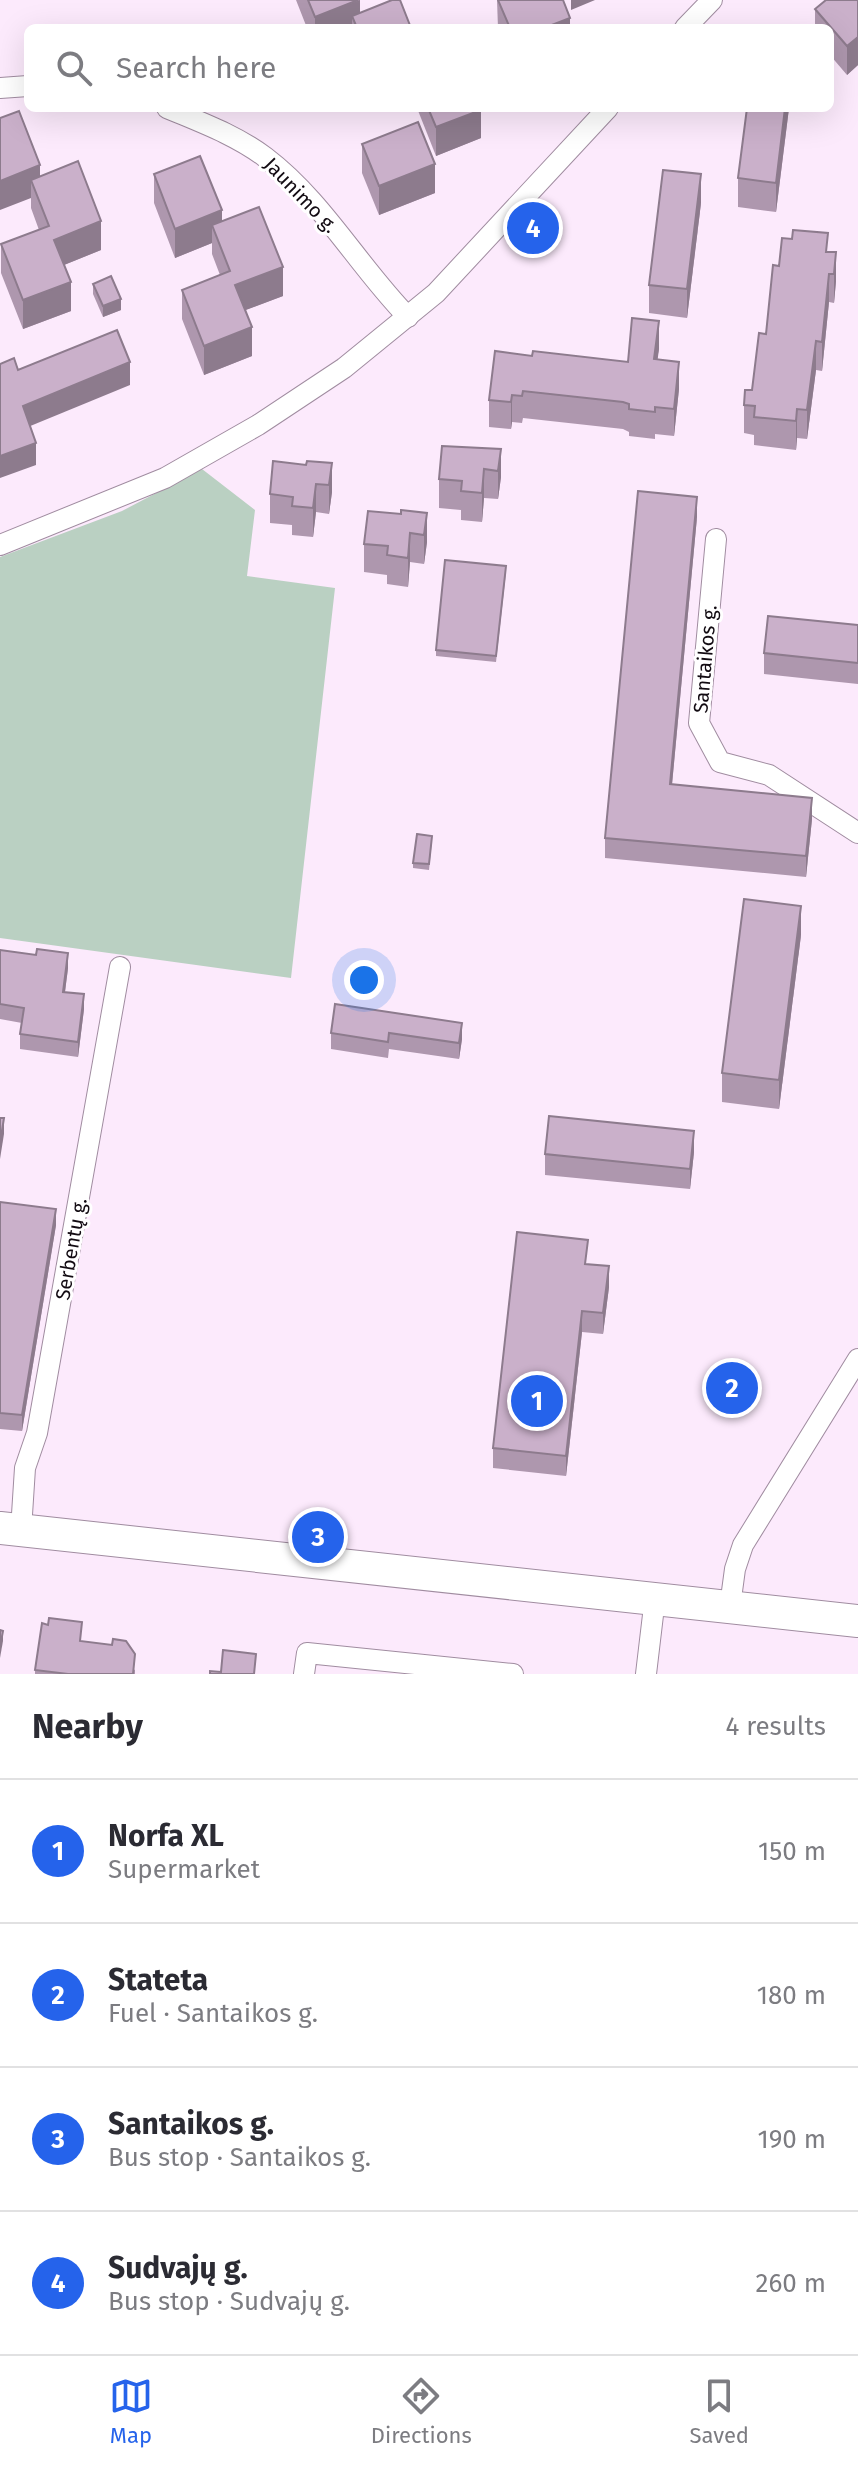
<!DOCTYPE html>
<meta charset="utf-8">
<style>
:root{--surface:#fff;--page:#f2f2f3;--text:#2b2b33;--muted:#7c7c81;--line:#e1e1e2;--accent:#2563eb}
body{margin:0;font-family:"Fira Sans",sans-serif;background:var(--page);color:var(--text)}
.you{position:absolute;left:364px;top:980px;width:28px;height:28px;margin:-20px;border:6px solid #fff;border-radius:50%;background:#1a73e8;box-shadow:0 0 0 12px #1a73e833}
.badge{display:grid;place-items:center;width:52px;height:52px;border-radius:50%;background:var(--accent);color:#fff;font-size:26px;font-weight:700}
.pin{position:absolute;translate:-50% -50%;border:4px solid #fff;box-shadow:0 2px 8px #0006}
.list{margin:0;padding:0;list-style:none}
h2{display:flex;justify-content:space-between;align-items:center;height:104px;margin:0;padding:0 32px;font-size:34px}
h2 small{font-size:26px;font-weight:400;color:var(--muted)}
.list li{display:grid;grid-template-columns:52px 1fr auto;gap:24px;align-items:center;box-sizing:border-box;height:144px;padding:0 32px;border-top:2px solid var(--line)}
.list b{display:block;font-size:30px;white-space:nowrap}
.list p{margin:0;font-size:26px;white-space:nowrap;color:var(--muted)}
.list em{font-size:26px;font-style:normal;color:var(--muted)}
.icon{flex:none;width:44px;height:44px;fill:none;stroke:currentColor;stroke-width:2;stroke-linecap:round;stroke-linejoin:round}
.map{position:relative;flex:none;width:858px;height:1674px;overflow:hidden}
.search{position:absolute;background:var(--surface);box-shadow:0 8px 32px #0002;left:24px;right:24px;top:24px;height:88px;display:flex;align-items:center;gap:20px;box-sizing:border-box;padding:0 28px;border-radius:12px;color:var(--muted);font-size:30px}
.sheet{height:680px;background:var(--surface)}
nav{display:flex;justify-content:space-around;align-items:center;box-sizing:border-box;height:112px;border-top:2px solid var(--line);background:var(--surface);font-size:22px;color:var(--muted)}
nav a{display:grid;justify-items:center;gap:4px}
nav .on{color:var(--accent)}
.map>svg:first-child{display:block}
.green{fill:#bad0c2}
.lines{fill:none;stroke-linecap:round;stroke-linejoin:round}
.street-casing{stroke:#a08ca0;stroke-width:22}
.primary-casing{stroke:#a08ca0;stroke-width:34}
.street{stroke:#fff;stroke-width:20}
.primary{stroke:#fff;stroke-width:32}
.wall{fill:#ae97ae}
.shaded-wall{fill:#8d7b8d}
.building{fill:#cab0ca;stroke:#8d7b8d;stroke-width:2}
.labels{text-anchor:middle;stroke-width:6;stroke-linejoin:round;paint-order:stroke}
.street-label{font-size:20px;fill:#120b12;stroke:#fff}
</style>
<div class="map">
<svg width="858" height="1674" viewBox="0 0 858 1674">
<rect width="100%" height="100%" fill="#fceafc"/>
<polygon class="green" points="202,469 255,510 247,576 335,588 291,978 0,938 0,557 122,511"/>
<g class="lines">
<g class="street-casing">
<g id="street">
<polyline points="685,28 712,0"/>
<polyline points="0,88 28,86"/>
<path d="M 167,108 C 200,122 236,135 265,157 C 323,201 358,266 408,317"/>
<polyline points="716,539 699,723 720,762 769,775 858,833"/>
<polyline points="0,545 165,478 258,425 344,368 436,293 608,108"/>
<polyline points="21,1530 25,1468 37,1433 120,967"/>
<polyline points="730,1606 735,1569 743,1545 858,1359"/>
<polyline points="304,1674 307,1653 513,1674"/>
<polyline points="646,1674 655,1598"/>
</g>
</g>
<g class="primary-casing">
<polyline id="primary" points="0,1528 858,1621"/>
</g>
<use href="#street" class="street"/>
<use href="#primary" class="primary"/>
</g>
<g class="wall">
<polygon points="296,0 360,0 360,13 411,28 307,28"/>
<polygon points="497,0 563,0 570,28 498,28"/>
<polygon points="858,0 858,65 847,75 830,55 830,28 815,28 815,9"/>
<polygon points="417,108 480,108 481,138 436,156"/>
<polygon points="747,108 789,108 776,212 738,207 738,178"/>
<polygon points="0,118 40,176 101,250 64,265 71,311 23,329 1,273 1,244 39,230 31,208 31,198"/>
<polygon points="362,144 435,193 379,215 362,173"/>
<polygon points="154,174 222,221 283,296 245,310 252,356 204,375 182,319 182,290 220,275 212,254 212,243 175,258 154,203"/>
<polygon points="701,203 687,318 649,313 649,285"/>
<polygon points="828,252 836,281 834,303 829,302 822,371 816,370 807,439 797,438 796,450 754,445 754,435 744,433 744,405 752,390 766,334"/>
<polygon points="93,284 121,310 103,317 93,294"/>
<polygon points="659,349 657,359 679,389 674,436 655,434 655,439 629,436 629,432 623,429 523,418 522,423 512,422 511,429 489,427 489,400 532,356 628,362"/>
<polygon points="501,449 501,477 498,499 484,498 482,522 461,520 461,510 439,508 439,479"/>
<polygon points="332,463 332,492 329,514 316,512 313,537 292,535 292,525 270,523 270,494 306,465"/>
<polygon points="427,513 427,542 424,564 410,562 408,587 387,584 387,575 364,572 364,544 401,514"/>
<polygon points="697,517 672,785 812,819 806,877 605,858 605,838"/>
<polygon points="506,572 496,662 436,656 436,650"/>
<polygon points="858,625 858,684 764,674 764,653"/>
<polygon points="432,841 429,870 413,868 413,863"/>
<polygon points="801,935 779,1109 722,1102 722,1073"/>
<polygon points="0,950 68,968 65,992 84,1009 78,1057 20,1049 20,1034 22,1023 0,1019"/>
<polygon points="335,1004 462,1039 459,1059 389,1049 388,1058 331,1049 331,1033"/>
<polygon points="694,1152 690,1189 545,1175 545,1154"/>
<polygon points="0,1202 56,1225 22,1431 0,1429"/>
<polygon points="588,1264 609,1287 603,1334 582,1332 566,1476 493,1468 493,1448"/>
<polygon points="82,1641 135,1670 135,1674 35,1674 35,1670"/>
</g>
<g class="shaded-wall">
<polygon points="360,0 360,28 352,16 352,28 315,28 315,17"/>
<polygon points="571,0 595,0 571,10"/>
<polygon points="570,18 570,28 544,28"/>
<polygon points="858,36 858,65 847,75 847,46"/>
<polygon points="785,108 789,108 776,212 776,183"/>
<polygon points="481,110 481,138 436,156 436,127"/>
<polygon points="435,164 435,193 379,215 379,186"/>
<polygon points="40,165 40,194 31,180 31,198 0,210 0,181"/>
<polygon points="701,174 701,203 687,318 687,289"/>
<polygon points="222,210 222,239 212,225 212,243 175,258 175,229"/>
<polygon points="101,221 101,250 54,269 54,240"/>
<polygon points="836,252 836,281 834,303 834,274"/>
<polygon points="283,267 283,296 235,314 235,285"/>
<polygon points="829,274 829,302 822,371 822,342"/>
<polygon points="71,282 71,311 23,329 23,300"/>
<polygon points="121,299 121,310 103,317 103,306"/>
<polygon points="659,321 659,349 654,386 654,359"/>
<polygon points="252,327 252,356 204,375 204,346"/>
<polygon points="816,341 816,370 807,439 807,410"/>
<polygon points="130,362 130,385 23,429 23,406"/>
<polygon points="679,362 679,389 674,436 674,409"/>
<polygon points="512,395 512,422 511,429 511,402"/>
<polygon points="797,409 797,438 796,450 796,421"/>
<polygon points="36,443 36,465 0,478 0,456"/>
<polygon points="501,449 501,477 498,499 498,471"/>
<polygon points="332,463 332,492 329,514 329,485"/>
<polygon points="484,469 484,498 482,522 482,493"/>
<polygon points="316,484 316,512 313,537 313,508"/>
<polygon points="697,497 697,517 670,805 670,784"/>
<polygon points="427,513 427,542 424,564 424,535"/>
<polygon points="410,533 410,562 408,587 408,558"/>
<polygon points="812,798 812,819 806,877 806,856"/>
<polygon points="801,906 801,935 779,1109 779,1080"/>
<polygon points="68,953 68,968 63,1007 63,992"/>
<polygon points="84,994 84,1009 78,1057 78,1042"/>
<polygon points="462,1023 462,1039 459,1059 459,1043"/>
<polygon points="4,1118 4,1134 0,1159 0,1143"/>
<polygon points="694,1131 694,1152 690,1189 690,1169"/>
<polygon points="56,1209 56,1225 22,1431 22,1415"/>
<polygon points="609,1266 609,1287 603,1334 603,1313"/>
<polygon points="582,1311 582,1332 566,1476 566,1456"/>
<polygon points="3,1631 3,1641 0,1658 0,1647"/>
</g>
<g class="building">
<polygon points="308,0 358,0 315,17"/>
<polygon points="392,0 400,0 411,28 357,28 352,16"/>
<polygon points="498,0 563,0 570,18 544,28 510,28"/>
<polygon points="826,0 858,0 858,37 847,46 815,9"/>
<polygon points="428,108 480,108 481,110 436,127"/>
<polygon points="747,108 785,108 776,183 738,178"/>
<polygon points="19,111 40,165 0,181 0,118"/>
<polygon points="418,122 435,164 379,186 362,144"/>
<polygon points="200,156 222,210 175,229 154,174"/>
<polygon points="78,161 101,221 54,240 71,282 23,300 1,244 49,226 31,180"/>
<polygon points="663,170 701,174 687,289 649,285"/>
<polygon points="259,207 283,267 235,285 252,327 204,346 182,290 230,271 212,225"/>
<polygon points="793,230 828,233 826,252 836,252 834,274 829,274 822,342 816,341 807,410 797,409 796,421 754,417 755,406 744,405 745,390 752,390 759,333 766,334 773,265 779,266 782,238 792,239"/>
<polygon points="111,276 121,299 103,306 93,284"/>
<polygon points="632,318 659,321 654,359 679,362 674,409 655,407 655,412 629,409 629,404 623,402 523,391 522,396 512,395 511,402 489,400 495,351 532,356 533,351 628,362"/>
<polygon points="117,330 130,362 23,406 36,443 0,456 0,364 14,358 18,370"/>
<polygon points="442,446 501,449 498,471 484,469 482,493 461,491 462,481 439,479"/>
<polygon points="273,461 306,465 307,461 332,463 329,485 316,484 313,508 292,506 293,497 270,494"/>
<polygon points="638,491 697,497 670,784 812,798 806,856 605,838"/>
<polygon points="401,510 427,513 424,535 410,533 408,558 387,555 388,546 364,544 368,511 401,514"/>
<polygon points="445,560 506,566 496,656 436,650"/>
<polygon points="768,616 858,625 858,663 764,653"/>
<polygon points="417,834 432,836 429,864 413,863"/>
<polygon points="744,899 801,906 779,1080 722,1073"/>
<polygon points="37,949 68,953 63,992 84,994 78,1042 20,1034 24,1008 0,1004 0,950 36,955"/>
<polygon points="335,1004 462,1023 459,1043 389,1033 388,1042 331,1033"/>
<polygon points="549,1116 694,1131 690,1169 545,1154"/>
<polygon points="0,1118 4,1118 0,1143"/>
<polygon points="0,1202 56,1209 22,1415 0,1413"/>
<polygon points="517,1232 588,1240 585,1264 609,1266 603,1313 582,1311 566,1456 493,1448"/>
<polygon points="49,1618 82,1622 80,1641 112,1645 113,1639 126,1641 135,1654 133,1674 68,1674 35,1670 42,1623 48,1625"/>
<polygon points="0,1630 3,1631 0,1647"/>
<polygon points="223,1650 256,1654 254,1674 210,1674 210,1671 221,1672"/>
</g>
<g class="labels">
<g class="street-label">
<text transform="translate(301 195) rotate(46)" y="7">Jaunimo g.</text>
<text transform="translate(705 659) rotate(-85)" y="7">Santaikos g.</text>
<text transform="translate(71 1249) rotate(-80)" y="7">Serbentų g.</text>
</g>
</g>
</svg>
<div class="you"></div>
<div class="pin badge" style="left:537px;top:1401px">1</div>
<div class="pin badge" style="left:732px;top:1388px">2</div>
<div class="pin badge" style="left:318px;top:1537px">3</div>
<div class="pin badge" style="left:533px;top:228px">4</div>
<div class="search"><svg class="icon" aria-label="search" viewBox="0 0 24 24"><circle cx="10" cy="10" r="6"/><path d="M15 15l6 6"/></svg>Search here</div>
</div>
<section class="sheet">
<h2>Nearby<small>4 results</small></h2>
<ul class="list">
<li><span class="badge">1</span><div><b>Norfa XL</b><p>Supermarket</p></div><em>150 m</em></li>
<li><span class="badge">2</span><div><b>Stateta</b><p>Fuel · Santaikos g.</p></div><em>180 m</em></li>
<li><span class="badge">3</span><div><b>Santaikos g.</b><p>Bus stop · Santaikos g.</p></div><em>190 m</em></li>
<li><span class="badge">4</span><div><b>Sudvajų g.</b><p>Bus stop · Sudvajų g.</p></div><em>260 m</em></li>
</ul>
</section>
<nav>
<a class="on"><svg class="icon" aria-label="map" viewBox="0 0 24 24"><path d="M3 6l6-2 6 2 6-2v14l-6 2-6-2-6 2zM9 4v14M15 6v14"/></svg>Map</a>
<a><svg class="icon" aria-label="directions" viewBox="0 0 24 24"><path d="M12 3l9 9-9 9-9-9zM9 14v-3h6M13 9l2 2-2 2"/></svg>Directions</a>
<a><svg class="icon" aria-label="saved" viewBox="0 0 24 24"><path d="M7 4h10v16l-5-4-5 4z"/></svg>Saved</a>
</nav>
